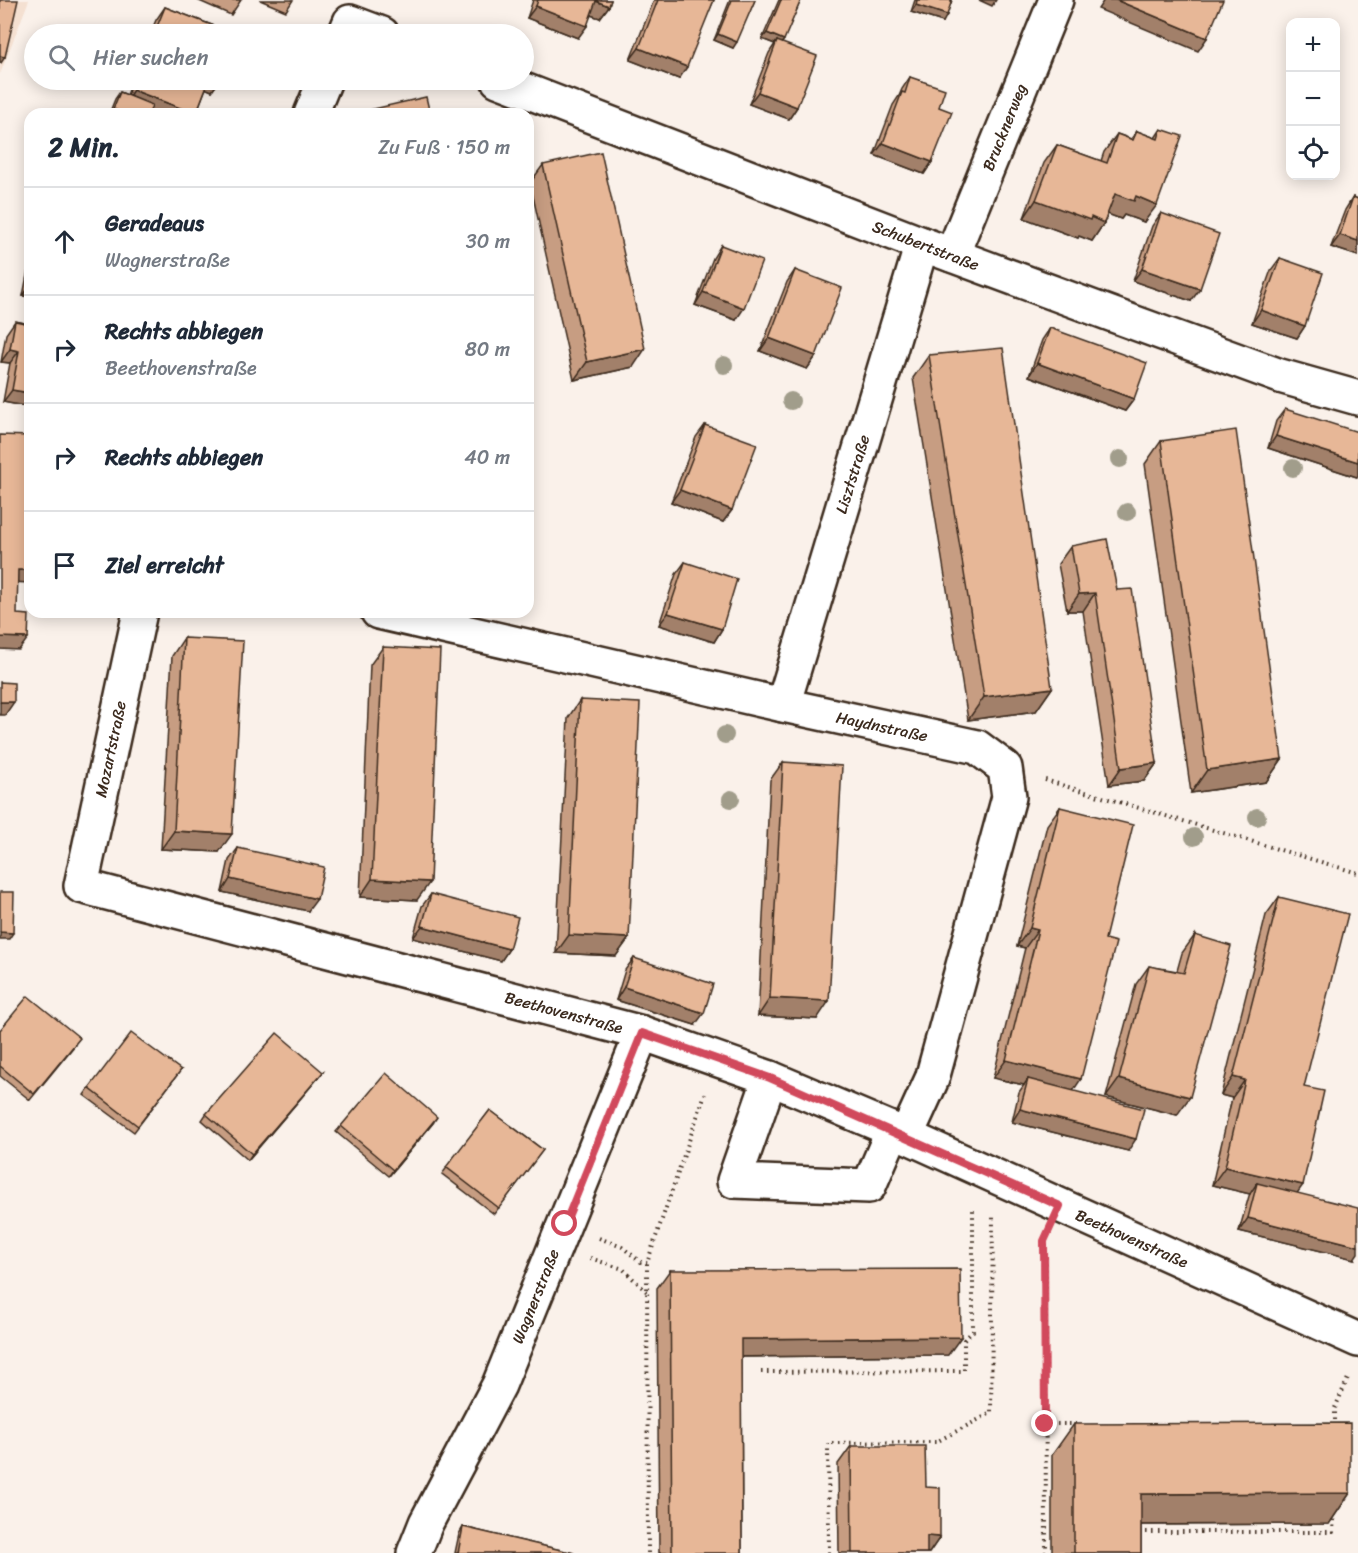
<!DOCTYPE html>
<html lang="de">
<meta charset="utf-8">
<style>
:root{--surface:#fff;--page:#f2f2f3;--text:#1f2937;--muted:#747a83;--line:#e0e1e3}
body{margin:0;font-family:Sriracha,sans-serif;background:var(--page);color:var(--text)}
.controls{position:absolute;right:18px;top:18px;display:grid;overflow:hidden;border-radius:12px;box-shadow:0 3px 15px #0003}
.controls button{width:54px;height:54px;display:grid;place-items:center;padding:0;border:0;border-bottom:2px solid var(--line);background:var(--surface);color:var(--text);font:30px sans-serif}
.stop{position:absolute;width:18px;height:18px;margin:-14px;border:4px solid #d1495b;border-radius:50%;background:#fff}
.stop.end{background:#d1495b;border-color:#fff;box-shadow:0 2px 6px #0008}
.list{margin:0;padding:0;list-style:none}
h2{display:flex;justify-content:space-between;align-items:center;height:78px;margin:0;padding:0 24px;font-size:26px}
h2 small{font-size:20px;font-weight:400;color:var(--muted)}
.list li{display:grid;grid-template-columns:39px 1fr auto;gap:18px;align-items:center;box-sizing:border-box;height:108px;padding:0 24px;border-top:2px solid var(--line)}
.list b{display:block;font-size:22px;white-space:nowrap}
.list p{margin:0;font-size:20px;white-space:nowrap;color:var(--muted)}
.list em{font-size:20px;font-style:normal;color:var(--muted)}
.icon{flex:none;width:33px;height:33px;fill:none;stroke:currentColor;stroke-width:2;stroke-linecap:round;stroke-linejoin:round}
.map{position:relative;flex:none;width:1358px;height:1553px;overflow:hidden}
.search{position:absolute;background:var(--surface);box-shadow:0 3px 15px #0003;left:24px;top:24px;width:510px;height:66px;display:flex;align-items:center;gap:15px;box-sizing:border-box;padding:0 21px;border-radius:33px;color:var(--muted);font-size:22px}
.panel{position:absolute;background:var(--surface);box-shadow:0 3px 15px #0003;left:24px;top:108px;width:510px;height:510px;border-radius:18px}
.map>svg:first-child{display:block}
.built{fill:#f4e0d1}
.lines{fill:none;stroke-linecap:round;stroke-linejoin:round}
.minor-casing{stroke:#3b2a1e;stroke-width:38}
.path{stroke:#3b2a1e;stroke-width:4;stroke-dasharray:1.5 4.5;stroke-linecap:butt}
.minor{stroke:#fff;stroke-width:33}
.tree{fill:#a19d8b}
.wall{fill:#c79d82;stroke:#3b2a1e;stroke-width:1.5}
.shaded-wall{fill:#a2806a;stroke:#3b2a1e;stroke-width:1.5}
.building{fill:#e7b797;stroke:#3b2a1e;stroke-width:1.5}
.route{stroke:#d1495b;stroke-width:8}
.labels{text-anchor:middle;stroke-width:5;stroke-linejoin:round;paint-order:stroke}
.street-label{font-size:16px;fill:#3b2a1e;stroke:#fff}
</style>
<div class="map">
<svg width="1358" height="1553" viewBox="0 0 1358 1553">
<rect width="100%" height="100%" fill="#faf1ea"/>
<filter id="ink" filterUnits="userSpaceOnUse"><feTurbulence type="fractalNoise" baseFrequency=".0167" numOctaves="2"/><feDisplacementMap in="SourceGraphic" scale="12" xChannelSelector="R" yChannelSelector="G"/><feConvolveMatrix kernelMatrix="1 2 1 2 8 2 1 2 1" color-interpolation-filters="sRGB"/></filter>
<g filter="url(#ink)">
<polygon class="built" points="0,0 29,0 0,74"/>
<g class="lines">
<g class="minor-casing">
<g id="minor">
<polyline points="345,34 350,22 382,34"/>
<polyline points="498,80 922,244 1116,316 1280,376 1358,398"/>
<polyline points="311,114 325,80"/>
<polyline points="952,255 1056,0"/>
<polyline points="140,612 81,886 642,1033 770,1078 893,1130 1358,1340"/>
<polyline points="378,612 783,705 977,747 1005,768 1009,797 932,1079 906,1136"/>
<polyline points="783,705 922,244"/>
<polyline points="770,1078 734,1181 869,1186 893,1130"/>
<polyline points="414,1553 426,1523 499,1385 642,1033"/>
</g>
</g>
<g class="path">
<polyline points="1045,780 1358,873"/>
<polyline points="599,1238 622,1247 641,1262 647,1263"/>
<polyline points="1045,1239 1046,1553"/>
<polyline points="590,1258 623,1269 647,1292"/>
<polyline points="761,1372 964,1371 964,1340 973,1331 973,1207"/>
<polyline points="1045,1424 1076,1424"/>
<polyline points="1335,1426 1335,1408 1349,1376"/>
<polyline points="1146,1532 1333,1532 1334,1514"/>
<polyline points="648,1553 647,1263 705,1094"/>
<polyline points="829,1553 828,1443 936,1442 991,1413 993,1216"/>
</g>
<use href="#minor" class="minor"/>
</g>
<g class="tree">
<circle cx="724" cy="365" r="9"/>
<circle cx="791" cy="401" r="9"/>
<circle cx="1120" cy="459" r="9"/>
<circle cx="1293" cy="468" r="9"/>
<circle cx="1127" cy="512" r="9"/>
<circle cx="725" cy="735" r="9"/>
<circle cx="731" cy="799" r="9"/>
<circle cx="1257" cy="817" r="9"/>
<circle cx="1194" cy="837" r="9"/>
</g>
<g class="wall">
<polygon points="197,0 241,0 231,15"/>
<polygon points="260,0 293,0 286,11"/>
<polygon points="533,0 611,0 609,6 600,18 591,15 578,38 527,18"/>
<polygon points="654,0 714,0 679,79 630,60"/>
<polygon points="730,0 755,0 733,48 714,40"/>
<polygon points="779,0 801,0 782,43 797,107 789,119 749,104 769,53 775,44 762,39"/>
<polygon points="915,0 952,0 943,22 911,12"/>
<polygon points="165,7 235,34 150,34 156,20"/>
<polygon points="910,77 939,107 932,162 924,174 874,155 893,105 899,96 902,89"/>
<polygon points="133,80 220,80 212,91 206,88 196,114 156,114 150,112 149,114 109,114 115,99 120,92 127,95"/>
<polygon points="1161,129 1144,222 1124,215 1121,219 1108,214 1104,223 1092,241 1079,236 1078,238 1024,218 1044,163 1057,145 1101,161 1104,152 1117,134 1131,139 1137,131 1155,138"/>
<polygon points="543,165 633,367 574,380 530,183"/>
<polygon points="1353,197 1358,199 1358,256 1331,247 1345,210"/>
<polygon points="1161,213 1191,301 1133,281 1152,226"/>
<polygon points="721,245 736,320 695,305 713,258"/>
<polygon points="1280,258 1305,326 1297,338 1252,323 1271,270"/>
<polygon points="30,267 30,297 23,296 28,270"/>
<polygon points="795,270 816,356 807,369 760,351 787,282"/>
<polygon points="15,321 30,324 30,407 3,402 10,363 1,362 6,334"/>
<polygon points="1050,328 1134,399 1125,411 1029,376 1042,340"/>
<polygon points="929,355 1052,688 1036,711 968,720 913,378"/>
<polygon points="1285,409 1357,477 1268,448 1276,421"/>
<polygon points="705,425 732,510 723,522 671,502 696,437"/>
<polygon points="1161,441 1282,759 1266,782 1191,793 1145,464"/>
<polygon points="1071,546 1117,590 1157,763 1144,781 1109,785 1083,611 1067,611 1058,564"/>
<polygon points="685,562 722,629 714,642 659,625 676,574"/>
<polygon points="184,638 219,852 161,849 172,656"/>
<polygon points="383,647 417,900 360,897 370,665"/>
<polygon points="580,700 629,938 616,956 556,953 568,718"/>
<polygon points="783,762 817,1019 758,1016 770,780"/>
<polygon points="1060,807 1105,939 1073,1091 1128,1151 1012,1122 1019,1092 1024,1085 993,1078 1025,948 1017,946 1047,825"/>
<polygon points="238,848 308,911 222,892 229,860"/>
<polygon points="431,894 509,949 501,961 413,938 422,906"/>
<polygon points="1279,897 1304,1087 1297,1193 1354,1259 1239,1231 1249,1196 1250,1194 1212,1185 1232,1098 1221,1095 1266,915"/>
<polygon points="1195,935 1177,1115 1106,1097 1136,984 1149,966 1177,971 1182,953"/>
<polygon points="634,958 695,1025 616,1000 625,970"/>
<polygon points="0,1030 75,1045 30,1100 0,1076"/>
<polygon points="181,1070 134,1132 84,1095 89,1088"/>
<polygon points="323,1072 248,1160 202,1120 206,1114"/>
<polygon points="490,1110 543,1150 494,1214 442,1174"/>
<polygon points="433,1123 389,1176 336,1132 341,1126"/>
<polygon points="670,1270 948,1355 741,1357 742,1553 659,1553 657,1288"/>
<polygon points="1074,1424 1350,1493 1329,1524 1141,1525 1141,1553 1052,1553 1052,1455"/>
<polygon points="851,1446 926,1487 940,1537 929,1553 839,1553 838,1464"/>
<polygon points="463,1527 574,1553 455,1553 459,1534"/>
</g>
<g class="shaded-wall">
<polygon points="979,0 996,0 992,6"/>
<polygon points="1104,0 1116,0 1207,38 1198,51 1098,9"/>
<polygon points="596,1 609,6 600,18 587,14"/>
<polygon points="916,5 947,15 943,22 911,12"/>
<polygon points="536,6 587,26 578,38 527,18"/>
<polygon points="767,33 784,40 779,46 777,41 775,44 762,39"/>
<polygon points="718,34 737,42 733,48 714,40"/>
<polygon points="639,48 687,67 679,79 630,60"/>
<polygon points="0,56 5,57 1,63 0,63"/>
<polygon points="207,80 220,80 212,91 202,87"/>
<polygon points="133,90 196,114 156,114 125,102"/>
<polygon points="758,92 797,107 789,119 749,104"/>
<polygon points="113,109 125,114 110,114"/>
<polygon points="883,143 932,162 924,174 874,155"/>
<polygon points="1115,194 1136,196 1157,205 1144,222 1124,215 1121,219 1102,212"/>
<polygon points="1036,200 1091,217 1104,223 1092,241 1079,236 1078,238 1024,218"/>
<polygon points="1340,235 1358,241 1358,256 1331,247"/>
<polygon points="1142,269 1200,289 1191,301 1133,281"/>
<polygon points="30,286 30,297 23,296"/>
<polygon points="703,292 744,308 736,320 695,305"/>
<polygon points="1261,310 1305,326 1297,338 1252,323"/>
<polygon points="769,338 816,356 807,369 760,351"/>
<polygon points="10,349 19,351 10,363 1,362"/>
<polygon points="645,349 633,367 574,380 587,362"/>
<polygon points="1037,363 1134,399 1125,411 1029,376"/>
<polygon points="12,390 30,393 30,407 3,402"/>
<polygon points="1276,436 1358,462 1358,475 1357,477 1268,448"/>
<polygon points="680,490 732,510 723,522 671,502"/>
<polygon points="18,570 30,570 30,583 10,582"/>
<polygon points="1095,593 1083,611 1067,611 1079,594"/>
<polygon points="668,613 722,629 714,642 659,625"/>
<polygon points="0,637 28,638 19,650 0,649"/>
<polygon points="1052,688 1036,711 968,720 984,697"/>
<polygon points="0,702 14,702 5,715 0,715"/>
<polygon points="1282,759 1266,782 1191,793 1207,770"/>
<polygon points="1157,763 1144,781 1109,785 1121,768"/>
<polygon points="174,831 232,834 219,852 161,849"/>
<polygon points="230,879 317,899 308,911 222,892"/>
<polygon points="372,879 430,882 417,900 360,897"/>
<polygon points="422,926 509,949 501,961 413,938"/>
<polygon points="1030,928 1038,930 1025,948 1017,946"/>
<polygon points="0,932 13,933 9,939 0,939"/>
<polygon points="569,935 629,938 616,956 556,953"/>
<polygon points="624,987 704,1013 695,1025 616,1000"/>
<polygon points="770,998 829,1001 817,1019 758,1016"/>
<polygon points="1006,1060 1081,1079 1069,1097 1028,1079 1024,1085 993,1078"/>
<polygon points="323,1072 318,1078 248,1160 252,1154"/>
<polygon points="1233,1077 1245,1080 1232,1098 1221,1095"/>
<polygon points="1119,1079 1190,1097 1177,1115 1106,1097"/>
<polygon points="1020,1109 1136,1139 1128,1151 1012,1122"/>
<polygon points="437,1117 433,1123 389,1176 393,1170"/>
<polygon points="1225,1167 1303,1185 1290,1203 1257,1183 1250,1194 1212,1185"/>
<polygon points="1248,1218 1358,1246 1358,1253 1354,1259 1239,1231"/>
<polygon points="961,1337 948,1355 728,1357 741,1339"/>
<polygon points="1350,1493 1329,1524 1119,1525 1141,1494"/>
<polygon points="927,1536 940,1537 929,1553 916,1553"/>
</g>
<g class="building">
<polygon points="0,0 18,0 5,57 0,56"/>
<polygon points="538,0 611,0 609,6 596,1 587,26 536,6"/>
<polygon points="658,0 714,0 687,67 639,48"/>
<polygon points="732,0 755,0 737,42 718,34"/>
<polygon points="781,0 801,0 784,40 767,33"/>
<polygon points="917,0 952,0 947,15 916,5"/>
<polygon points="1116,0 1223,0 1207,38"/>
<polygon points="165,7 235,34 154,34"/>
<polygon points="777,41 817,56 797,107 758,92"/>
<polygon points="910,77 945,89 939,107 952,112 932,162 883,143 902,92 905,93"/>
<polygon points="137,80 209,80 196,114 133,90"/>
<polygon points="120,92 152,105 149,114 125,114 113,109"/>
<polygon points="426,97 430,114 369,114 369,110"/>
<polygon points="1161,129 1182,136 1157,205 1136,196 1134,201 1115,194 1104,223 1091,217 1090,220 1036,200 1057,145 1107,163 1117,134 1133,140 1137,131 1158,139"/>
<polygon points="601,152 645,349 587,362 543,165"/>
<polygon points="1353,197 1358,199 1358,241 1340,235"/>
<polygon points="1161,213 1219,234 1200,289 1142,269"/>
<polygon points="721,245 762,261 744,308 703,292"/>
<polygon points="1280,258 1323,273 1305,326 1261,310"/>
<polygon points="795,270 842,288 816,356 769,338"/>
<polygon points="15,321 30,324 30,393 12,390 19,351 10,349"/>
<polygon points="1050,328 1147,363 1134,399 1037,363"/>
<polygon points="1003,348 1052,688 984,697 929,355"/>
<polygon points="1285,409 1358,432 1358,462 1276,436"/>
<polygon points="705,425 757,444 732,510 680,490"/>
<polygon points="1236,430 1282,759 1207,770 1161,441"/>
<polygon points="0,435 30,436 30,570 18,570 17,614 29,615 28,638 0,637"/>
<polygon points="1107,539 1117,590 1132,589 1157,763 1121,768 1095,593 1079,594 1071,546"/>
<polygon points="685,562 737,579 722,629 668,613"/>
<polygon points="184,638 243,641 232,834 174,831"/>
<polygon points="383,647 440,650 430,882 372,879"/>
<polygon points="0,682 14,683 14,702 0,702"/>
<polygon points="580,700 640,703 629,938 569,935"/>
<polygon points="783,762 842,766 829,1001 770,998"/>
<polygon points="1060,807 1133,825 1105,939 1116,942 1081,1079 1006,1060 1038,930 1030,928"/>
<polygon points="238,848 324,867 317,899 230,879"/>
<polygon points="0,892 14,892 13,933 0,932"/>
<polygon points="431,894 518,917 509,949 422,926"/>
<polygon points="1279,897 1348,914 1304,1087 1324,1091 1303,1185 1225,1167 1245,1080 1233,1077"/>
<polygon points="1195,935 1231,946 1190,1097 1119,1079 1149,966 1184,973"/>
<polygon points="634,958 713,984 704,1013 624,987"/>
<polygon points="28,996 80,1038 34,1094 0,1066 0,1030"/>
<polygon points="131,1033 181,1070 138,1126 89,1088"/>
<polygon points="277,1033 323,1072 252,1154 206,1114"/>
<polygon points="386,1073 437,1117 393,1170 341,1126"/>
<polygon points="1028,1079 1144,1109 1136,1139 1020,1109"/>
<polygon points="490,1110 543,1150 499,1208 446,1167"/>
<polygon points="1257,1183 1358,1208 1358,1246 1248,1218"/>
<polygon points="960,1269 961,1337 741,1339 742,1553 672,1553 670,1270"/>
<polygon points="1350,1423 1350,1493 1141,1494 1141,1553 1074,1553 1074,1424"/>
<polygon points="851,1446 925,1446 926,1487 940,1488 940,1537 927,1536 927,1553 852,1553"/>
<polygon points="463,1527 574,1553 458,1553"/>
</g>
</g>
<g class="lines" filter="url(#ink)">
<polyline class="route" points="565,1224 642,1033 770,1078 1060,1206 1044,1241 1045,1424"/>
</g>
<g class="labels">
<g class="street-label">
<text transform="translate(1004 127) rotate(-68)" y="6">Brucknerweg</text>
<text transform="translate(926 245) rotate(21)" y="6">Schubertstraße</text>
<text transform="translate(852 474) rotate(-73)" y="6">Lisztstraße</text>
<text transform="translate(882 726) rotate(12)" y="6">Haydnstraße</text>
<text transform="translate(110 749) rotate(-78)" y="6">Mozartstraße</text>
<text transform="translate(564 1012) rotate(15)" y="6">Beethovenstraße</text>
<text transform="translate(1132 1238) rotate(24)" y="6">Beethovenstraße</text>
<text transform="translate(535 1296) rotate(-68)" y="6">Wagnerstraße</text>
</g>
</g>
</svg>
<div class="controls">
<button>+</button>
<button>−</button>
<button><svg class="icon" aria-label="locate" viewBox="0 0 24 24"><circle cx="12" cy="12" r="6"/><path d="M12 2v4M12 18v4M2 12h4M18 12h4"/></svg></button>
</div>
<div class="stop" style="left:565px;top:1224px"></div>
<div class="stop end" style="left:1045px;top:1424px"></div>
<div class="search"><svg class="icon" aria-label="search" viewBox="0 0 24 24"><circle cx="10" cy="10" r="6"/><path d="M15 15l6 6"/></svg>Hier suchen</div>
<section class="panel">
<h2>2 Min.<small>Zu Fuß · 150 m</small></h2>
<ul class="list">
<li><svg class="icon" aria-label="ahead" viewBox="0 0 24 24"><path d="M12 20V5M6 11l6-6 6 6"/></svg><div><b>Geradeaus</b><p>Wagnerstraße</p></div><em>30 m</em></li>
<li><svg class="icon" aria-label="right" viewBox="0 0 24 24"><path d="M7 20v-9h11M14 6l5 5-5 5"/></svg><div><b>Rechts abbiegen</b><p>Beethovenstraße</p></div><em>80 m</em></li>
<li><svg class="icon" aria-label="right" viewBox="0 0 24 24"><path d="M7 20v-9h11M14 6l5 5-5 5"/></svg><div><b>Rechts abbiegen</b></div><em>40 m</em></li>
<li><svg class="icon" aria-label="arrive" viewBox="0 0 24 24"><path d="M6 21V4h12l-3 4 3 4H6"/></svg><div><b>Ziel erreicht</b></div></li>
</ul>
</section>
</div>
